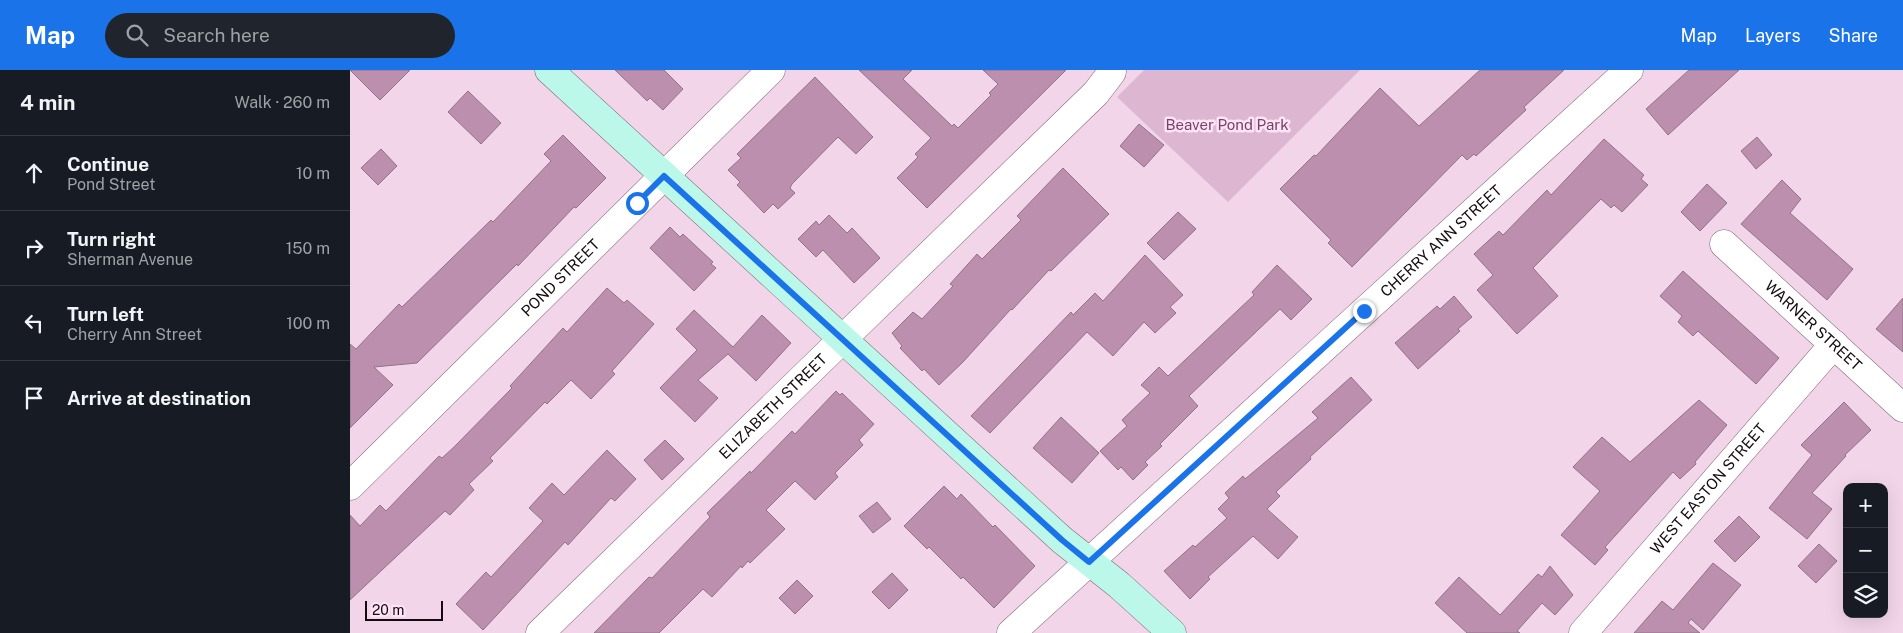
<!DOCTYPE html>
<meta charset="utf-8">
<style>
:root{--surface:#171b24;--page:#20242c;--text:#f1f3f6;--muted:#9ea1a6;--line:#363941;--accent:#1a73e8}
body{margin:0;font-family:"Public Sans",sans-serif;background:var(--page);color:var(--text)}
.controls{position:absolute;right:15px;bottom:15px;display:grid;overflow:hidden;border-radius:10px;box-shadow:0 5px 20px #0002}
.controls button{width:45px;height:45px;display:grid;place-items:center;padding:0;border:0;border-bottom:1px solid var(--line);background:var(--surface);color:var(--text);font:25px sans-serif}
.scale{position:absolute;left:15px;bottom:12px;width:78px;box-sizing:border-box;padding-left:5px;border:2px solid #140b11;border-top:0;font-size:14px;line-height:18px;white-space:nowrap;color:#140b11;-webkit-text-stroke:4px #fce4f4;paint-order:stroke}
.stop{position:absolute;width:15px;height:15px;margin:-11px;border:4px solid #1a73e8;border-radius:50%;background:#fff}
.stop.end{background:#1a73e8;border-color:#fff;box-shadow:0 1px 5px #0008}
.list{margin:0;padding:0;list-style:none}
h2{display:flex;justify-content:space-between;align-items:center;height:65px;margin:0;padding:0 20px;font-size:21px}
h2 small{font-size:16px;font-weight:400;color:var(--muted)}
.list li{display:grid;grid-template-columns:32px 1fr auto;gap:15px;align-items:center;box-sizing:border-box;height:75px;padding:0 20px;border-top:1px solid var(--line)}
.list b{display:block;font-size:19px;white-space:nowrap}
.list p{margin:0;font-size:16px;white-space:nowrap;color:var(--muted)}
.list em{font-size:16px;font-style:normal;color:var(--muted)}
.icon{flex:none;width:28px;height:28px;fill:none;stroke:currentColor;stroke-width:2;stroke-linecap:round;stroke-linejoin:round}
.map{position:relative;flex:none;width:1553px;height:563px;overflow:hidden}
header{display:flex;align-items:center;gap:30px;box-sizing:border-box;height:70px;padding:0 25px;background:var(--accent);color:#fff}
header strong{font-size:24px}
nav{display:flex;gap:28px;margin-inline-start:auto;font-size:18px}
.search{width:350px;height:45px;background:var(--page);display:flex;align-items:center;gap:12px;box-sizing:border-box;padding:0 18px;border-radius:28px;color:var(--muted);font-size:19px}
main{display:flex}
aside{flex:1;background:var(--surface)}
.map>svg:first-child{display:block}
.green{fill:#ddb6d1}
.building{fill:#bd8faf;stroke:#8e7486}
.lines{fill:none;stroke-linecap:round;stroke-linejoin:round}
.street-casing{stroke:#816778;stroke-width:29}
.secondary-casing{stroke:#816778;stroke-width:29}
.street{stroke:#fff;stroke-width:28}
.secondary{stroke:#bcf8ea;stroke-width:28}
.route{stroke:#1a73e8;stroke-width:6}
.labels{text-anchor:middle;stroke-width:5;stroke-linejoin:round;paint-order:stroke}
.park-label{font-size:15px;fill:#7a3f6a;stroke:#fce4f4}
.street-label{font-size:15px;fill:#140b11;stroke:#fce4f4}
</style>
<header>
<strong>Map</strong>
<div class="search"><svg class="icon" aria-label="search" viewBox="0 0 24 24"><circle cx="10" cy="10" r="6"/><path d="M15 15l6 6"/></svg>Search here</div>
<nav><a>Map</a><a>Layers</a><a>Share</a></nav>
</header>
<main>
<aside>
<h2>4 min<small>Walk · 260 m</small></h2>
<ul class="list">
<li><svg class="icon" aria-label="ahead" viewBox="0 0 24 24"><path d="M12 20V5M6 11l6-6 6 6"/></svg><div><b>Continue</b><p>Pond Street</p></div><em>10 m</em></li>
<li><svg class="icon" aria-label="right" viewBox="0 0 24 24"><path d="M7 20v-9h11M14 6l5 5-5 5"/></svg><div><b>Turn right</b><p>Sherman Avenue</p></div><em>150 m</em></li>
<li><svg class="icon" aria-label="left" viewBox="0 0 24 24"><path d="M17 20v-9H6M10 6l-5 5 5 5"/></svg><div><b>Turn left</b><p>Cherry Ann Street</p></div><em>100 m</em></li>
<li><svg class="icon" aria-label="arrive" viewBox="0 0 24 24"><path d="M6 21V4h12l-3 4 3 4H6"/></svg><div><b>Arrive at destination</b></div></li>
</ul>
</aside>
<div class="map">
<svg width="1553" height="563" viewBox="0 0 1553 563">
<rect width="100%" height="100%" fill="#f3d5e9"/>
<polygon class="green" points="794,0 1010,0 878,132 767,27"/>
<g class="building">
<polygon points="0,0 60,0 30,30"/>
<polygon points="265,0 314,0 333,19 313,40 300,28 297,31"/>
<polygon points="509,0 562,0 553,9 602,56 604,54 608,58 641,25 639,23 648,14 633,0 716,0 577,138 547,108 568,87 565,84 581,68"/>
<polygon points="1130,0 1214,0 1174,37 1176,40 1126,86 1124,84 1117,90 1112,85 1002,197 978,173 981,170 930,119 964,85 966,86 1030,18 1069,56"/>
<polygon points="1339,0 1389,0 1318,65 1296,39"/>
<polygon points="465,7 523,67 506,84 488,67 442,114 440,118 445,123 428,139 423,134 414,143 387,115 390,112 378,100 391,88 387,84"/>
<polygon points="118,21 151,53 131,74 98,42"/>
<polygon points="789,54 814,75 794,97 770,76"/>
<polygon points="213,65 256,108 226,138 224,137 168,196 167,194 67,293 24,297 43,315 0,358 0,274 6,279 49,234 52,237 141,150 143,152 201,91 194,84"/>
<polygon points="1407,67 1422,85 1406,99 1391,81"/>
<polygon points="1254,69 1294,105 1291,109 1298,115 1272,142 1264,135 1261,138 1251,129 1183,198 1208,226 1167,264 1127,220 1143,205 1124,184 1149,161 1153,165 1197,120 1201,125"/>
<polygon points="31,79 47,96 28,115 11,98"/>
<polygon points="713,98 759,144 701,201 699,200 662,240 661,239 613,292 589,315 574,299 572,301 550,278 552,276 542,263 563,242 572,249 603,216 600,214 627,184 632,189 671,150 667,146"/>
<polygon points="1432,110 1451,129 1440,143 1503,199 1477,230 1391,154"/>
<polygon points="1357,114 1377,133 1350,161 1331,142"/>
<polygon points="828,142 846,159 814,190 797,173"/>
<polygon points="479,145 497,163 502,158 530,188 504,213 473,180 466,187 448,169 466,151 469,155"/>
<polygon points="320,157 330,167 333,164 363,192 361,194 366,198 344,221 300,178"/>
<polygon points="795,185 833,225 820,237 826,243 805,263 794,252 763,286 737,262 640,363 621,346 721,242 723,245 745,223 753,231"/>
<polygon points="927,195 962,229 941,250 930,239 839,326 848,336 810,374 812,376 795,392 798,395 783,410 771,397 768,400 750,381 777,356 772,350 800,323 791,315 809,297 818,306 904,225 902,222"/>
<polygon points="1333,201 1429,288 1406,314 1348,261 1343,266 1328,252 1332,246 1310,226"/>
<polygon points="257,218 274,233 277,230 304,254 262,301 265,304 241,329 221,310 197,334 195,332 140,388 143,391 119,414 124,420 100,445 95,441 0,530 0,445 10,456 30,435 36,441 89,386 92,388 104,377 162,318 160,316 213,258 217,262"/>
<polygon points="1104,226 1122,247 1108,259 1110,261 1068,299 1045,273 1087,236 1090,239"/>
<polygon points="1553,228 1553,282 1526,259"/>
<polygon points="344,240 383,277 412,245 441,273 406,311 378,284 348,310 368,328 345,352 310,318 347,280 326,259"/>
<polygon points="1001,307 1022,330 960,387 961,389 926,422 930,426 917,439 948,467 928,489 903,466 858,507 860,509 840,529 814,501 843,475 845,477 877,448 868,439 879,428 875,423 893,406 895,409 968,348 962,342"/>
<polygon points="486,321 490,325 492,323 524,354 509,370 513,375 485,403 488,407 465,430 445,411 416,440 435,459 400,493 398,491 392,498 391,496 362,527 353,519 309,563 244,563 299,507 302,508 360,447 357,443 400,401 401,403 442,361 445,364"/>
<polygon points="1349,330 1377,355 1345,392 1346,394 1330,409 1323,402 1255,477 1258,480 1245,495 1211,465 1250,421 1223,397 1252,367 1280,392"/>
<polygon points="1494,332 1521,360 1495,385 1496,386 1462,423 1482,439 1457,469 1419,438 1462,385 1451,375"/>
<polygon points="711,347 749,383 722,413 683,378"/>
<polygon points="315,370 334,389 312,410 294,390"/>
<polygon points="257,380 286,409 265,431 261,428 218,475 215,472 133,560 106,534 136,502 141,507 193,451 179,438 202,413 214,425"/>
<polygon points="594,416 607,429 611,424 643,457 645,455 685,496 644,538 613,507 611,509 579,477 577,479 554,456"/>
<polygon points="527,432 541,449 523,463 509,446"/>
<polygon points="1389,446 1410,467 1385,492 1364,471"/>
<polygon points="1469,474 1487,491 1466,513 1448,496"/>
<polygon points="1363,493 1391,515 1353,560 1341,549 1338,553 1350,563 1284,563 1312,531 1323,540"/>
<polygon points="1200,496 1223,525 1205,545 1192,533 1167,561 1170,563 1117,563 1085,533 1109,507 1150,545 1188,504 1192,507"/>
<polygon points="542,503 558,520 539,539 522,522"/>
<polygon points="447,510 463,526 445,544 429,528"/>
</g>
<g class="lines">
<g class="street-casing">
<g id="street">
<path id="s1" d="M 1374,174 L 1553,338"/>
<path id="s2" d="M 0,416 L 421,0"/>
<path id="s3" d="M 190,563 L 746,23 L 762,2 L 760,0"/>
<path id="s4" d="M 661,563 L 1279,0"/>
<path id="s5" d="M 1233,563 L 1484,274"/>
</g>
</g>
<g class="secondary-casing">
<polyline id="secondary" points="199,0 712,470 769,515 822,563"/>
</g>
<use href="#street" class="street"/>
<use href="#secondary" class="secondary"/>
</g>
<g class="lines">
<polyline class="route" points="287,133 314,106 712,470 739,492 1014,241"/>
</g>
<g class="labels">
<g class="park-label">
<text x="877" y="60">Beaver Pond Park</text>
</g>
<g class="street-label">
<text dy="5" stroke="none"><textPath href="#s4" startOffset="582">CHERRY ANN STREET</textPath></text>
<text dy="5" stroke="none"><textPath href="#s2" startOffset="296">POND STREET</textPath></text>
<text dy="5" stroke="none"><textPath href="#s1" startOffset="121">WARNER STREET</textPath></text>
<text dy="5" stroke="none"><textPath href="#s3" startOffset="325">ELIZABETH STREET</textPath></text>
<text dy="5" stroke="none"><textPath href="#s5" startOffset="191">WEST EASTON STREET</textPath></text>
</g>
</g>
</svg>
<div class="controls">
<button>+</button>
<button>−</button>
<button><svg class="icon" aria-label="layers" viewBox="0 0 24 24"><path d="M12 4l9 5-9 5-9-5zM3 14l9 5 9-5"/></svg></button>
</div>
<div class="scale">20 m</div>
<div class="stop" style="left:287px;top:133px"></div>
<div class="stop end" style="left:1014px;top:241px"></div>
</div>
</main>
